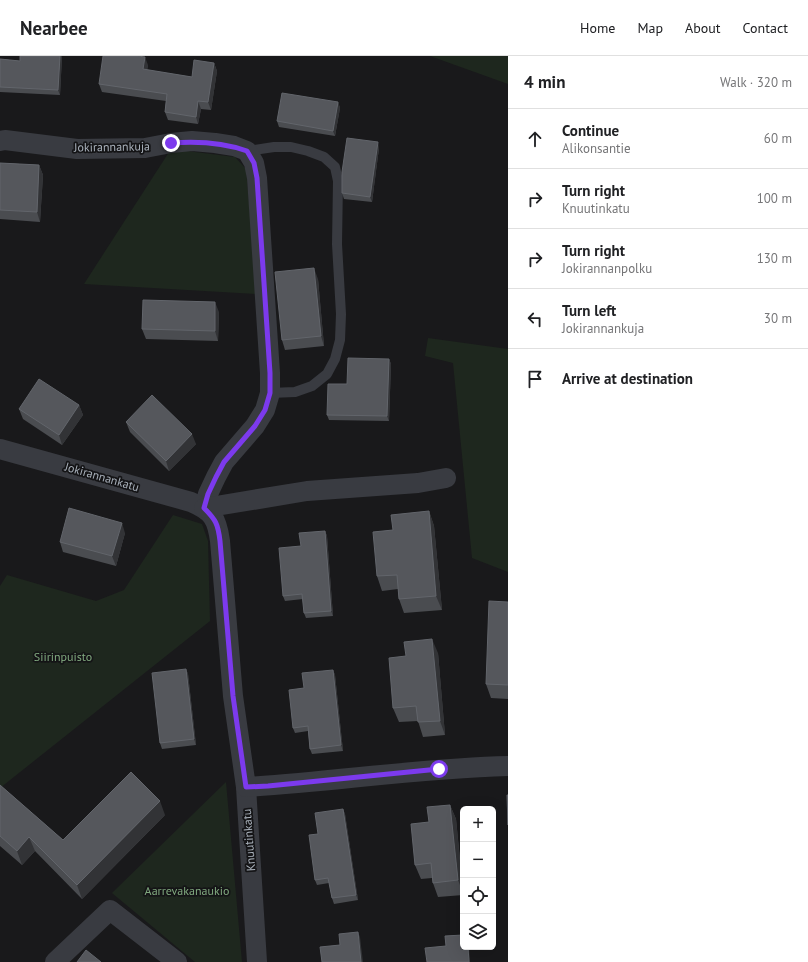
<!DOCTYPE html>
<meta charset="utf-8">
<style>
:root{--surface:#fff;--page:#f2f2f2;--text:#202124;--muted:#757577;--line:#e0e0e0}
body{margin:0;font-family:"PT Sans",sans-serif;background:var(--page);color:var(--text)}
.controls{position:absolute;right:12px;bottom:12px;display:grid;overflow:hidden;border-radius:6px;box-shadow:0 4px 16px #0002}
.controls button{width:36px;height:36px;display:grid;place-items:center;padding:0;border:0;border-bottom:1px solid var(--line);background:var(--surface);color:var(--text);font:20px sans-serif}
.stop{position:absolute;width:12px;height:12px;margin:-9px;border:3px solid #7c3aed;border-radius:50%;background:#fff}
.stop.end{background:#7c3aed;border-color:#fff;box-shadow:0 1px 4px #0008}
.list{margin:0;padding:0;list-style:none}
h2{display:flex;justify-content:space-between;align-items:center;height:52px;margin:0;padding:0 16px;font-size:17px}
h2 small{font-size:13px;font-weight:400;color:var(--muted)}
.list li{display:grid;grid-template-columns:26px 1fr auto;gap:12px;align-items:center;box-sizing:border-box;height:60px;padding:0 16px;border-top:1px solid var(--line)}
.list b{display:block;font-size:15px;white-space:nowrap}
.list p{margin:0;font-size:13px;white-space:nowrap;color:var(--muted)}
.list em{font-size:13px;font-style:normal;color:var(--muted)}
.icon{flex:none;width:22px;height:22px;fill:none;stroke:currentColor;stroke-width:2;stroke-linecap:round;stroke-linejoin:round}
.map{position:relative;flex:none;width:508px;height:906px;overflow:hidden}
header{display:flex;align-items:center;gap:24px;box-sizing:border-box;height:56px;padding:0 20px;background:var(--surface);border-bottom:1px solid var(--line)}
header strong{font-size:19px}
nav{display:flex;gap:22px;margin-inline-start:auto;font-size:14px}
main{display:flex}
aside{flex:1;background:var(--surface)}
.map>svg:first-child{display:block}
.green{fill:#1e271e}
.lines{fill:none;stroke-linecap:round;stroke-linejoin:round}
.lane{stroke:#393b41;stroke-width:10}
.street{stroke:#393b41;stroke-width:20}
.wall{fill:#4a4c50}
.shaded-wall{fill:#323336}
.building{fill:#55575c;stroke:#62656b}
.route{stroke:#7c3aed;stroke-width:5}
.labels{text-anchor:middle;stroke-width:3.5;stroke-linejoin:round;paint-order:stroke}
.street-label{font-size:12px;fill:#aab2bc;stroke:#141416}
.park-label{font-size:12px;fill:#81a97f;stroke:#141416}
</style>
<header>
<strong>Nearbee</strong>
<nav><a>Home</a><a>Map</a><a>About</a><a>Contact</a></nav>
</header>
<main>
<div class="map">
<svg width="508" height="906" viewBox="0 0 508 906">
<rect width="100%" height="100%" fill="#19191b"/>
<g class="green">
<polygon points="430,0 508,0 508,28"/>
<polygon points="171,93 235,101 246,113 257,238 84,228"/>
<polygon points="428,282 508,293 508,516 472,502 453,307 425,300"/>
<polygon points="173,459 202,468 208,485 210,565 0,732 0,530 7,519 96,545 124,534"/>
<polygon points="226,726 242,906 195,906 112,837"/>
</g>
<g class="lines">
<polyline class="lane" points="247,95 274,91 291,91 308,95 324,101 335,111 338,125 337,188 341,258 340,284 335,303 327,318 312,330 295,336 270,337"/>
<g class="street">
<polyline points="0,85 5,84 77,93 145,92 171,87 192,85 215,87 234,90 247,95 254,107 257,122 270,317 270,337 265,354 255,370 224,406 216,421 208,438 204,452"/>
<path d="M 0,393 L 191,446 C 212,455 217,462 220,485 L 233,640 L 246,731 L 257,906"/>
<polyline points="204,452 307,435 418,427 446,422"/>
<path d="M 246,731 C 333,726 420,712 508,710"/>
<polyline points="55,906 110,854 177,906"/>
</g>
</g>
<g class="wall">
<polygon points="62,0 60,39 0,36 0,3 20,5"/>
<polygon points="214,7 217,15 211,54 201,53 198,68 168,64 165,56 166,45 102,36 99,28 148,9 147,14 192,21"/>
<polygon points="338,46 340,52 335,80 279,71 277,65"/>
<polygon points="379,92 372,146 344,143 342,137"/>
<polygon points="0,107 39,109 43,119 40,166 0,163"/>
<polygon points="318,223 324,290 285,294 282,284"/>
<polygon points="219,256 218,285 146,283 142,273"/>
<polygon points="389,303 391,308 389,365 329,364 327,359 347,328"/>
<polygon points="79,349 83,359 62,389 23,363 19,353"/>
<polygon points="126,366 196,388 169,415 130,376"/>
<polygon points="429,455 434,470 442,554 404,557 399,543 398,533 382,535 377,520 393,474"/>
<polygon points="325,475 327,480 333,560 306,562 304,557 303,543 285,545 283,540 301,490"/>
<polygon points="125,477 116,510 63,496 60,486"/>
<polygon points="508,546 508,643 491,642 486,628"/>
<polygon points="438,597 445,679 423,681 418,665 399,666 393,652"/>
<polygon points="186,613 188,618 196,689 162,693 160,687"/>
<polygon points="333,614 335,619 343,695 312,698 310,693 308,675 295,677 293,672 304,632"/>
<polygon points="0,729 63,784 165,759 82,843 35,795 22,809 0,790"/>
<polygon points="450,749 456,763 463,833 463,839 438,841 433,827 432,822 421,823 415,809 429,766"/>
<polygon points="343,753 345,758 358,844 334,848 332,842 329,827 317,829 315,824 318,778"/>
</g>
<g class="shaded-wall">
<polygon points="60,0 62,0 60,39 58,34"/>
<polygon points="145,1 148,9 146,21 143,13"/>
<polygon points="214,7 217,15 211,54 208,46"/>
<polygon points="198,45 201,53 198,68 196,61"/>
<polygon points="338,46 340,52 335,80 333,75"/>
<polygon points="378,86 379,92 372,146 370,141"/>
<polygon points="39,109 43,119 40,166 37,156"/>
<polygon points="314,212 318,223 324,290 321,280"/>
<polygon points="215,246 219,256 218,285 215,275"/>
<polygon points="389,303 391,308 389,365 387,360"/>
<polygon points="79,349 83,359 62,389 59,379"/>
<polygon points="192,378 196,388 169,415 166,405"/>
<polygon points="429,455 434,470 442,554 436,540"/>
<polygon points="122,467 125,477 116,510 112,500"/>
<polygon points="325,475 327,480 333,560 331,555"/>
<polygon points="432,583 438,597 445,679 440,665"/>
<polygon points="186,613 188,618 196,689 194,683"/>
<polygon points="333,614 335,619 343,695 341,689"/>
<polygon points="160,745 165,759 82,843 77,829"/>
<polygon points="450,749 456,763 463,837 458,824"/>
<polygon points="343,753 345,758 358,844 356,839"/>
<polygon points="29,781 35,795 22,809 17,795"/>
<polygon points="358,876 360,881 363,906 361,906"/>
<polygon points="468,891 469,891 470,906 469,906"/>
</g>
<g class="building">
<polygon points="20,0 60,0 58,34 0,31 0,3 20,5"/>
<polygon points="103,0 138,0 145,1 143,13 192,21 194,4 214,7 208,46 198,45 196,61 165,56 167,38 99,28"/>
<polygon points="282,37 338,46 333,75 277,65"/>
<polygon points="347,82 378,86 370,141 342,137 342,116"/>
<polygon points="0,107 39,109 37,156 0,154"/>
<polygon points="314,212 321,280 282,284 275,216"/>
<polygon points="143,244 215,246 215,275 142,273"/>
<polygon points="348,302 389,303 387,360 327,359 328,328 347,328"/>
<polygon points="39,323 79,349 59,379 19,353"/>
<polygon points="152,339 192,378 166,405 126,366"/>
<polygon points="69,452 122,467 112,500 60,486"/>
<polygon points="429,455 436,540 399,543 397,519 377,520 373,476 393,474 391,459"/>
<polygon points="325,475 331,555 304,557 302,538 283,540 279,492 301,490 299,477"/>
<polygon points="489,545 508,546 508,629 486,628"/>
<polygon points="432,583 440,665 418,666 416,650 393,652 389,602 406,600 404,586"/>
<polygon points="186,613 194,683 160,687 152,617"/>
<polygon points="333,614 341,689 310,693 308,670 293,672 289,634 304,632 302,617"/>
<polygon points="131,716 160,745 77,829 29,781 17,795 0,780 0,729 63,784"/>
<polygon points="507,739 508,739 508,769"/>
<polygon points="450,749 458,824 433,827 431,807 415,809 411,768 429,766 427,751"/>
<polygon points="343,753 356,839 332,842 328,822 315,824 309,779 318,778 315,757"/>
<polygon points="358,876 361,906 322,906 320,891 340,889 339,878"/>
<polygon points="463,879 463,891 468,891 469,906 427,906 425,892 446,890 445,880"/>
<polygon points="86,894 101,906 77,906"/>
</g>
<g class="lines">
<path class="route" d="M 171,87 C 197,85 222,86 247,95 L 254,107 L 257,122 L 270,317 L 270,337 L 265,354 L 255,370 L 224,406 L 216,421 L 208,438 L 204,452 C 216,464 218,468 220,485 L 233,640 L 246,731 L 268,730 L 439,713"/>
</g>
<g class="labels">
<g class="street-label">
<text transform="translate(112 91) rotate(-1)" y="4">Jokirannankuja</text>
<text transform="translate(102 421) rotate(16)" y="4">Jokirannankatu</text>
<text transform="translate(249 784) rotate(-94)" y="4">Knuutinkatu</text>
</g>
<g class="park-label">
<text x="63" y="605">Siirinpuisto</text>
<text x="187" y="839">Aarrevakanaukio</text>
</g>
</g>
</svg>
<div class="controls">
<button>+</button>
<button>−</button>
<button><svg class="icon" aria-label="locate" viewBox="0 0 24 24"><circle cx="12" cy="12" r="6"/><path d="M12 2v4M12 18v4M2 12h4M18 12h4"/></svg></button>
<button><svg class="icon" aria-label="layers" viewBox="0 0 24 24"><path d="M12 4l9 5-9 5-9-5zM3 14l9 5 9-5"/></svg></button>
</div>
<div class="stop" style="left:439px;top:713px"></div>
<div class="stop end" style="left:171px;top:87px"></div>
</div>
<aside>
<h2>4 min<small>Walk · 320 m</small></h2>
<ul class="list">
<li><svg class="icon" aria-label="ahead" viewBox="0 0 24 24"><path d="M12 20V5M6 11l6-6 6 6"/></svg><div><b>Continue</b><p>Alikonsantie</p></div><em>60 m</em></li>
<li><svg class="icon" aria-label="right" viewBox="0 0 24 24"><path d="M7 20v-9h11M14 6l5 5-5 5"/></svg><div><b>Turn right</b><p>Knuutinkatu</p></div><em>100 m</em></li>
<li><svg class="icon" aria-label="right" viewBox="0 0 24 24"><path d="M7 20v-9h11M14 6l5 5-5 5"/></svg><div><b>Turn right</b><p>Jokirannanpolku</p></div><em>130 m</em></li>
<li><svg class="icon" aria-label="left" viewBox="0 0 24 24"><path d="M17 20v-9H6M10 6l-5 5 5 5"/></svg><div><b>Turn left</b><p>Jokirannankuja</p></div><em>30 m</em></li>
<li><svg class="icon" aria-label="arrive" viewBox="0 0 24 24"><path d="M6 21V4h12l-3 4 3 4H6"/></svg><div><b>Arrive at destination</b></div></li>
</ul>
</aside>
</main>
